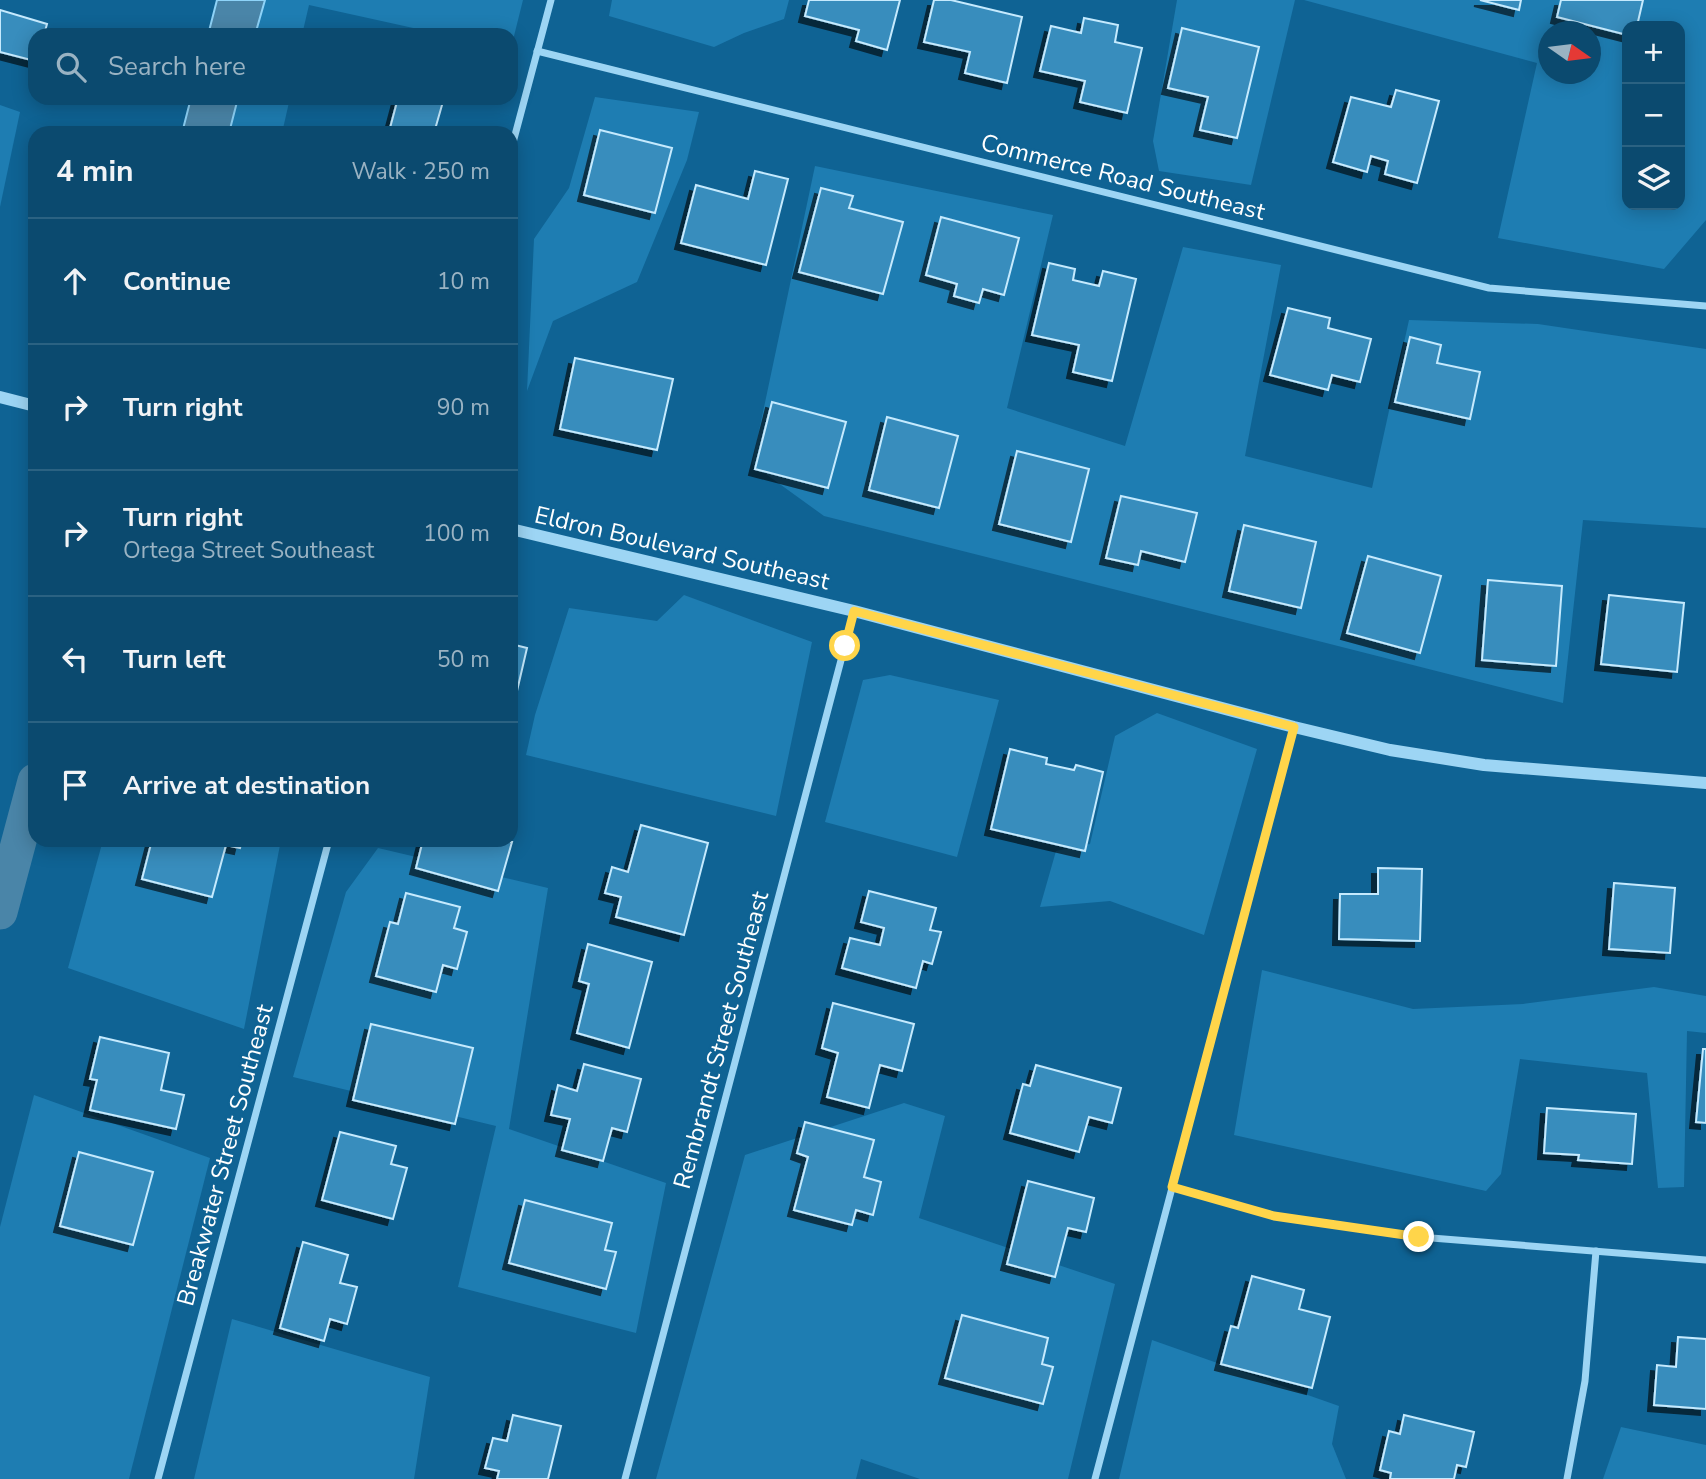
<!DOCTYPE html>
<meta charset="utf-8">
<style>
:root{--surface:#0b4a6f;--page:#195477;--text:#f1f3f6;--muted:#9ab3c3;--line:#2b6282}
body{margin:0;font-family:"Nunito Sans",sans-serif;background:var(--page);color:var(--text)}
.controls{position:absolute;right:21px;top:21px;display:grid;overflow:hidden;border-radius:14px;box-shadow:0 4px 18px #0003}
.controls button{width:63px;height:63px;display:grid;place-items:center;padding:0;border:0;border-bottom:2px solid var(--line);background:var(--surface);color:var(--text);font:35px sans-serif}
.compass{position:absolute;left:1538px;top:21px;width:63px;height:63px;border-radius:50%;background:var(--surface);box-shadow:0 4px 18px #0003;rotate:104deg}
.stop{position:absolute;width:21px;height:21px;margin:-16px;border:5px solid #ffd54a;border-radius:50%;background:#fff}
.stop.end{background:#ffd54a;border-color:#fff;box-shadow:0 2px 7px #0008}
.list{margin:0;padding:0;list-style:none}
h2{display:flex;justify-content:space-between;align-items:center;height:91px;margin:0;padding:0 28px;font-size:30px}
h2 small{font-size:23px;font-weight:400;color:var(--muted)}
.list li{display:grid;grid-template-columns:46px 1fr auto;gap:21px;align-items:center;box-sizing:border-box;height:126px;padding:0 28px;border-top:2px solid var(--line)}
.list b{display:block;font-size:26px;white-space:nowrap}
.list p{margin:0;font-size:23px;white-space:nowrap;color:var(--muted)}
.list em{font-size:23px;font-style:normal;color:var(--muted)}
.icon{flex:none;width:38px;height:38px;fill:none;stroke:currentColor;stroke-width:2;stroke-linecap:round;stroke-linejoin:round}
.map{position:relative;flex:none;width:1706px;height:1479px;overflow:hidden}
.search{position:absolute;background:var(--surface);box-shadow:0 4px 18px #0003;left:28px;top:28px;width:490px;height:77px;display:flex;align-items:center;gap:18px;box-sizing:border-box;padding:0 24px;border-radius:21px;color:var(--muted);font-size:26px}
.panel{position:absolute;background:var(--surface);box-shadow:0 4px 18px #0003;left:28px;top:126px;width:490px;height:721px;border-radius:21px}
.map>svg:first-child{display:block}
.green{fill:#1e7db2;fill-rule:evenodd}
.water{fill:#4a85a8;stroke:#8ed3f8;stroke-width:2}
.lines{fill:none;stroke-linecap:round;stroke-linejoin:round}
.canal{stroke:#4a85a8;stroke-width:35}
.building{fill:#388dbd;stroke:#c5eafe;stroke-width:2;filter:url(#shadow)}
.minor{stroke:#9dd5f4;stroke-width:7}
.tertiary{stroke:#9dd5f4;stroke-width:12}
.route{stroke:#ffd54a;stroke-width:9}
.labels{text-anchor:middle;stroke-width:5;stroke-linejoin:round;paint-order:stroke}
.street-label{font-size:24px;fill:#fff;stroke:#0f6394}
</style>
<div class="map">
<svg width="1706" height="1479" viewBox="0 0 1706 1479">
<defs>
<filter id="shadow"><feDropShadow dx="-6" dy="6" stdDeviation="0" flood-color="#0009"/></filter>
</defs>
<rect width="100%" height="100%" fill="#0f6394"/>
<g class="green">
<polygon points="265,0 523,0 511,48 511,35 445,35 309,5 302,35 255,35"/>
<polygon points="612,0 789,0 784,19 744,33 714,47 609,16"/>
<polygon points="1177,0 1295,0 1251,185 1159,171 1153,141"/>
<path d="M 1304,0 L 1706,0 L 1706,220 L 1664,269 L 1498,238 L 1537,63 ZM 1627,26 L 1680,26 L 1680,205 L 1627,205 ZM 1548,32 L 1590,32 L 1590,74 L 1548,74 Z"/>
<polygon points="595,97 699,112 687,160 637,282 553,321 527,391 534,239 569,188"/>
<polygon points="238,98 290,98 282,133 229,133"/>
<polygon points="0,105 20,112 0,207"/>
<polygon points="815,166 1053,215 1007,408 1125,446 1183,247 1281,265 1245,456 1372,488 1409,320 1538,324 1706,349 1706,528 1583,520 1563,703 824,516 752,464"/>
<polygon points="684,595 812,642 776,816 526,755 535,715 569,608 657,621"/>
<polygon points="890,675 999,700 957,857 825,822 863,680"/>
<polygon points="1157,713 1257,749 1204,935 1110,901 1040,907 1056,851 1090,844 1115,736"/>
<polygon points="103,840 281,840 244,1029 68,968"/>
<polygon points="378,848 548,888 509,1129 666,1183 636,1333 458,1287 496,1126 293,1077 346,892"/>
<polygon points="1262,970 1413,1009 1523,1004 1654,987 1706,996 1706,1033 1687,1031 1684,1187 1658,1188 1647,1073 1520,1059 1501,1174 1486,1191 1234,1135"/>
<polygon points="34,1095 210,1158 129,1479 0,1479 0,1227"/>
<polygon points="904,1103 945,1116 919,1218 1115,1284 1068,1479 920,1479 861,1459 856,1479 656,1479 745,1155"/>
<polygon points="232,1319 430,1377 414,1479 194,1479"/>
<polygon points="1152,1340 1339,1406 1332,1444 1346,1479 1119,1479"/>
<polygon points="1621,1427 1706,1445 1706,1479 1603,1479"/>
</g>
<g class="water">
<polygon points="217,0 265,0 255,35 208,35"/>
<polygon points="191,98 238,98 229,133 182,133"/>
</g>
<g class="lines">
<polyline class="canal" points="0,912 35,781"/>
</g>
<g class="building">
<polygon points="809,0 900,0 887,50 856,41 859,30 805,16"/>
<polygon points="934,0 951,0 1022,17 1007,83 965,73 970,52 924,42"/>
<polygon points="1480,0 1521,0 1519,10"/>
<polygon points="1561,0 1643,0 1637,26 1627,26 1627,35 1557,17"/>
<polygon points="0,10 47,24 44,35 35,35 35,61 0,52"/>
<polygon points="1084,18 1118,25 1115,42 1142,48 1127,113 1080,102 1085,81 1040,71 1051,26 1081,33"/>
<polygon points="1182,28 1259,47 1237,138 1200,130 1208,97 1168,88"/>
<polygon points="1396,90 1439,101 1417,183 1385,174 1388,161 1371,156 1367,172 1333,162 1351,97 1391,107"/>
<polygon points="398,98 444,98 434,133 408,133 390,128"/>
<polygon points="600,130 672,148 655,213 584,195"/>
<polygon points="755,171 788,179 766,265 681,243 696,185 748,199"/>
<polygon points="821,188 853,196 849,208 903,222 883,294 799,272"/>
<polygon points="941,217 1019,238 1004,295 983,289 979,303 954,296 957,284 926,275"/>
<polygon points="1049,263 1075,269 1073,280 1099,286 1103,271 1136,279 1112,381 1073,372 1079,345 1032,335"/>
<polygon points="1288,308 1330,318 1328,328 1371,339 1360,382 1332,375 1328,390 1270,375"/>
<polygon points="1410,337 1441,345 1437,363 1480,372 1470,419 1395,402"/>
<polygon points="575,358 673,379 657,450 560,429"/>
<polygon points="772,402 846,422 828,488 755,469"/>
<polygon points="887,417 958,436 939,508 869,490"/>
<polygon points="1017,451 1089,469 1071,542 999,524"/>
<polygon points="1121,496 1197,513 1185,562 1141,551 1138,565 1106,558"/>
<polygon points="1244,525 1316,542 1301,608 1229,591"/>
<polygon points="1368,556 1441,576 1420,653 1347,633"/>
<polygon points="1488,580 1562,586 1556,666 1482,660"/>
<polygon points="1609,595 1684,603 1677,672 1601,664"/>
<polygon points="511,644 527,648 514,704 511,703"/>
<polygon points="1010,749 1047,758 1046,764 1074,770 1076,765 1103,772 1085,851 991,829"/>
<polygon points="641,825 708,843 684,935 616,917 621,897 605,893 612,867 628,872"/>
<polygon points="152,840 242,840 240,848 226,845 212,897 142,879"/>
<polygon points="423,840 512,842 498,891 416,868"/>
<polygon points="1378,868 1422,869 1420,941 1339,939 1340,894 1378,894"/>
<polygon points="1614,883 1675,888 1670,953 1609,949"/>
<polygon points="869,891 936,908 930,930 941,932 932,964 923,961 916,988 842,968 850,938 880,945 884,928 861,922"/>
<polygon points="406,893 460,907 454,928 467,932 457,969 443,965 436,992 376,976 390,922 398,924"/>
<polygon points="588,944 652,962 629,1048 577,1033 589,984 579,981"/>
<polygon points="833,1003 914,1024 902,1071 880,1065 869,1108 827,1097 838,1053 822,1048"/>
<polygon points="371,1024 473,1048 455,1124 353,1100"/>
<polygon points="100,1037 169,1053 161,1090 184,1095 176,1129 90,1110 97,1080 90,1079"/>
<polygon points="1703,1049 1706,1049 1706,1123 1696,1122"/>
<polygon points="584,1064 641,1079 627,1132 612,1128 603,1161 562,1150 570,1119 551,1115 558,1085 577,1091"/>
<polygon points="1036,1065 1121,1088 1112,1123 1089,1117 1079,1152 1010,1133 1023,1084 1030,1086"/>
<polygon points="1547,1108 1636,1114 1632,1164 1578,1160 1579,1155 1544,1153"/>
<polygon points="805,1122 874,1140 864,1177 881,1182 873,1215 856,1210 852,1225 794,1210 808,1157 797,1153"/>
<polygon points="340,1132 396,1146 391,1164 407,1168 393,1219 322,1200"/>
<polygon points="79,1152 153,1172 133,1245 60,1226"/>
<polygon points="1028,1181 1094,1198 1086,1232 1068,1228 1055,1277 1007,1264"/>
<polygon points="525,1200 612,1223 605,1250 616,1252 606,1289 509,1263"/>
<polygon points="303,1242 348,1255 340,1283 357,1287 347,1324 330,1319 324,1341 280,1328"/>
<polygon points="1252,1276 1304,1290 1299,1309 1330,1317 1312,1388 1221,1364 1231,1326 1238,1328"/>
<polygon points="962,1315 1048,1338 1042,1364 1053,1367 1043,1404 945,1378"/>
<polygon points="1678,1337 1706,1339 1706,1409 1654,1405 1657,1365 1676,1367"/>
<polygon points="513,1415 561,1426 548,1479 497,1479 499,1471 485,1468 493,1438 507,1441"/>
<polygon points="1404,1415 1474,1432 1466,1467 1457,1465 1454,1479 1390,1479 1391,1473 1380,1470 1389,1431 1400,1434"/>
</g>
<g class="lines">
<g class="minor">
<polyline points="537,51 1489,288 1706,306"/>
<polyline points="511,150 551,0"/>
<polyline points="1172,1187 1274,1216 1419,1237 1706,1260"/>
<polyline points="158,1479 329,840"/>
<polyline points="625,1479 854,611"/>
<polyline points="1095,1479 1294,727"/>
<polyline points="1567,1479 1585,1381 1596,1251"/>
</g>
<g class="tertiary">
<polyline points="0,397 35,406"/>
<polyline points="511,529 854,611 1294,727 1390,750 1484,765 1706,783"/>
</g>
</g>
<g class="lines">
<polyline class="route" points="845,646 854,611 1294,727 1172,1187 1274,1216 1419,1237"/>
</g>
<g class="labels">
<g class="street-label">
<text transform="translate(1123 177) rotate(14)" y="8">Commerce Road Southeast</text>
<text transform="translate(682 548) rotate(13)" y="8">Eldron Boulevard Southeast</text>
<text transform="translate(721 1040) rotate(-75)" y="8">Rembrandt Street Southeast</text>
<text transform="translate(225 1155) rotate(-75)" y="8">Breakwater Street Southeast</text>
</g>
</g>
</svg>
<div class="controls">
<button>+</button>
<button>−</button>
<button><svg class="icon" aria-label="layers" viewBox="0 0 24 24"><path d="M12 4l9 5-9 5-9-5zM3 14l9 5 9-5"/></svg></button>
</div>
<svg class="compass" viewBox="-18 -18 36 36"><path d="M0-13l5 13h-10z" fill="#e53935"/><path d="M0 13l5-13h-10z" fill="#9ab3c3"/></svg>
<div class="stop" style="left:845px;top:646px"></div>
<div class="stop end" style="left:1419px;top:1237px"></div>
<div class="search"><svg class="icon" aria-label="search" viewBox="0 0 24 24"><circle cx="10" cy="10" r="6"/><path d="M15 15l6 6"/></svg>Search here</div>
<section class="panel">
<h2>4 min<small>Walk · 250 m</small></h2>
<ul class="list">
<li><svg class="icon" aria-label="ahead" viewBox="0 0 24 24"><path d="M12 20V5M6 11l6-6 6 6"/></svg><div><b>Continue</b></div><em>10 m</em></li>
<li><svg class="icon" aria-label="right" viewBox="0 0 24 24"><path d="M7 20v-9h11M14 6l5 5-5 5"/></svg><div><b>Turn right</b></div><em>90 m</em></li>
<li><svg class="icon" aria-label="right" viewBox="0 0 24 24"><path d="M7 20v-9h11M14 6l5 5-5 5"/></svg><div><b>Turn right</b><p>Ortega Street Southeast</p></div><em>100 m</em></li>
<li><svg class="icon" aria-label="left" viewBox="0 0 24 24"><path d="M17 20v-9H6M10 6l-5 5 5 5"/></svg><div><b>Turn left</b></div><em>50 m</em></li>
<li><svg class="icon" aria-label="arrive" viewBox="0 0 24 24"><path d="M6 21V4h12l-3 4 3 4H6"/></svg><div><b>Arrive at destination</b></div></li>
</ul>
</section>
</div>
